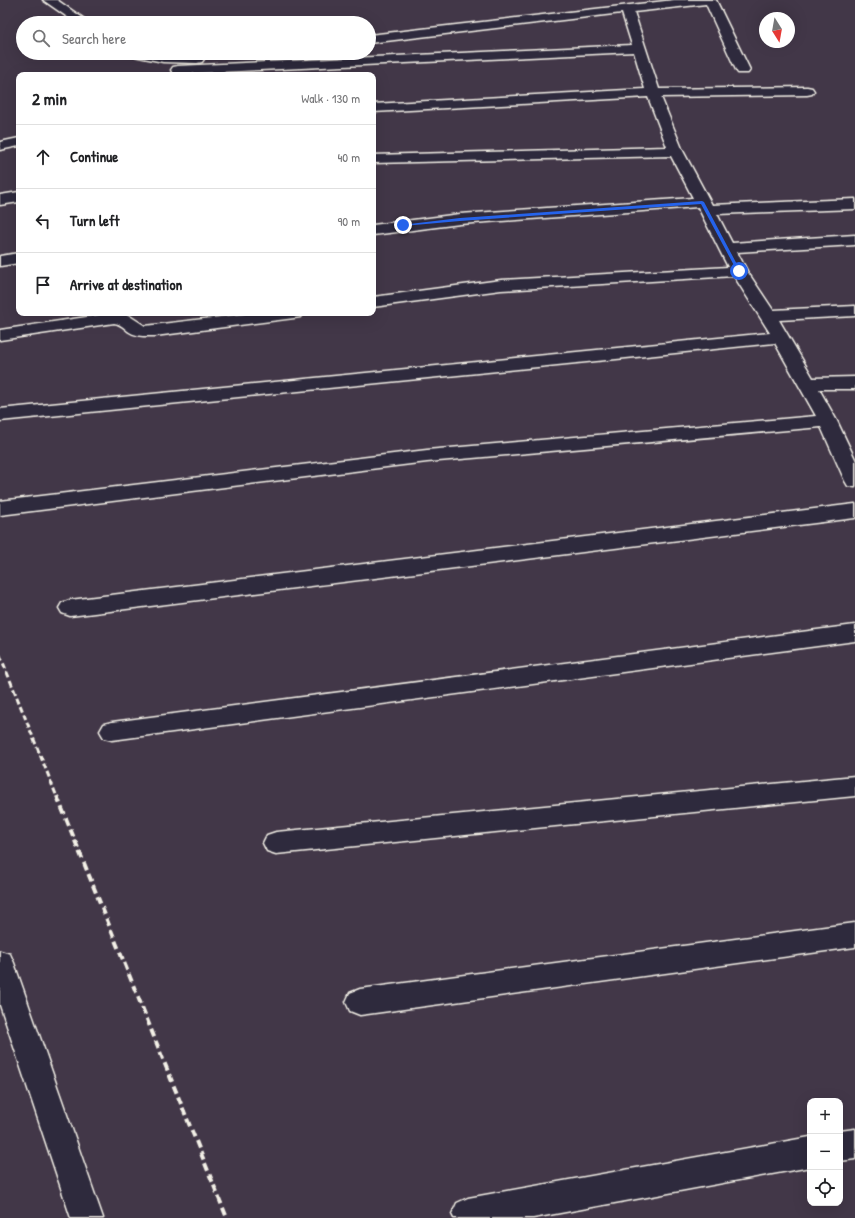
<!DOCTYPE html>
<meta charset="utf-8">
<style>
:root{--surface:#fff;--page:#f2f2f2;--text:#202124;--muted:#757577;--line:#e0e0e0}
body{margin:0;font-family:"Patrick Hand",sans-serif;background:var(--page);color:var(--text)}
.controls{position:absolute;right:12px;bottom:12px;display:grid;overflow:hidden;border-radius:8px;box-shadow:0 4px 16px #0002}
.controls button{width:36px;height:36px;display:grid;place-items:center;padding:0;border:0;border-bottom:1px solid var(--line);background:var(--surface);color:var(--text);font:20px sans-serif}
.compass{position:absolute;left:759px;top:12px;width:36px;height:36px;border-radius:50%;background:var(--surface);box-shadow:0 4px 16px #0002;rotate:169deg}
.stop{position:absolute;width:12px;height:12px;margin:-9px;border:3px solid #2563eb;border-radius:50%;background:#fff}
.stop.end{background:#2563eb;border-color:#fff;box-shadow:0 1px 4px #0008}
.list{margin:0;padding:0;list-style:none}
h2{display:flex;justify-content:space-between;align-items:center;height:52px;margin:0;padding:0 16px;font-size:17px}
h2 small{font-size:13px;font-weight:400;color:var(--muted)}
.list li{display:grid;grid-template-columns:26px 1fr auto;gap:12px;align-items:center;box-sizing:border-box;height:64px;padding:0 16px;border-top:1px solid var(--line)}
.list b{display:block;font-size:15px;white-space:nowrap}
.list em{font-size:13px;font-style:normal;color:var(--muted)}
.icon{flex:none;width:22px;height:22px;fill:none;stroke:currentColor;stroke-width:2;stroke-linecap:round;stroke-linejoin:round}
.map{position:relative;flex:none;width:855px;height:1218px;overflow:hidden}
.search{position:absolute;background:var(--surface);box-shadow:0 4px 16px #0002;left:16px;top:16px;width:360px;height:44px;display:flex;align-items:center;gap:10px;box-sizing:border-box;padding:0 14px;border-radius:22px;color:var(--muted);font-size:15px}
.panel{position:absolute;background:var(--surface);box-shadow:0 4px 16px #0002;left:16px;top:72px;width:360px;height:244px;border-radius:8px}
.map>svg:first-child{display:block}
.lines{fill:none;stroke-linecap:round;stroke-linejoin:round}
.minor-casing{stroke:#f4f1e8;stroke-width:3}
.minor{fill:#2f2a3d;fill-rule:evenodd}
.rail-far1{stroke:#f4f1e8;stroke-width:3;stroke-dasharray:6 3;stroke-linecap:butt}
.rail{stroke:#f4f1e8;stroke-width:4;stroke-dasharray:8 4;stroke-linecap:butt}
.route{fill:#2563eb}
</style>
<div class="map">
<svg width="855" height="1218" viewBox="0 0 855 1218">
<rect width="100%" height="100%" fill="#423748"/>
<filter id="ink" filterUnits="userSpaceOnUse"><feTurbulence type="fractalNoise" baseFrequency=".025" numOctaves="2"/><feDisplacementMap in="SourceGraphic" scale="8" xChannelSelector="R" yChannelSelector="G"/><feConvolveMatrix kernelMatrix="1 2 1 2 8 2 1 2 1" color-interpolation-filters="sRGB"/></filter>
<g filter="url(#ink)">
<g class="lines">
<g class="minor-casing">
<g id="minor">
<polygon points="43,0 57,0 90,23 76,23"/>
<polygon points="674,0 716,0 750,70 748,73 738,73 736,70 706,4 634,12 659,89 807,87 812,88 814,91 812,94 807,95 661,97 683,151 712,205 855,199 855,209 717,214 732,243 855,235 855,245 737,252 747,271 773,310 855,306 855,316 779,320 813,378 855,377 855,389 819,389 837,421 855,459 855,487 848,486 845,481 821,427 427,462 0,515 0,501 427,450 816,416 775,343 0,421 0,409 770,333 734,276 501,290 373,307 373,297 501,280 728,267 698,207 460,224 373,235 373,225 460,214 693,198 671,156 373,163 373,155 667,147 648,97 373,112 373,104 645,89 634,52 178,74 173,73 171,70 173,67 178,66 632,45 622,13 369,43 369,35"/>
<polygon points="132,53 197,55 202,56 204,59 202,62 197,63 163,62 134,56"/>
<polygon points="19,138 19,146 0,150 0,142"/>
<polygon points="19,192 19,202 0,205 0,195"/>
<polygon points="19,253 19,263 0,266 0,256"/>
<path d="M 113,313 L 128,315 L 145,326 L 254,313 L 303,313 L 300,317 L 294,318 L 155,336 C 146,336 136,337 128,331 C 123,327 121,324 114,323 L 0,340 L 0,330 Z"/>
<polygon points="855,504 855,518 70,616 62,613 59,608 62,603 70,600"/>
<polygon points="855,625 855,641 112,740 104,738 100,731 104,724 112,722"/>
<polygon points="855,776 855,796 276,854 267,851 263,843 267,835 276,832"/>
<polygon points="855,923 855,947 360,1015 350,1011 346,1002 350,993 360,989"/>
<polygon points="0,951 10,954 14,963 103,1218 71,1218 0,1005"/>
<polygon points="855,1129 855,1159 840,1161 840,1131"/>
<polygon points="810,1137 810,1167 533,1218 454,1218 452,1214 457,1203 468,1198"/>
</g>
</g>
<use href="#minor" class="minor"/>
<polyline class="rail-far1" points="0,655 57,797"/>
<polyline class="rail" points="57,796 227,1218"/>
</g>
</g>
<polygon class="route" points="702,201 704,202 741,272 737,271 701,204 460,221 403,226 401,225 460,218"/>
</svg>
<div class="controls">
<button>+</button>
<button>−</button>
<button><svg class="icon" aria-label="locate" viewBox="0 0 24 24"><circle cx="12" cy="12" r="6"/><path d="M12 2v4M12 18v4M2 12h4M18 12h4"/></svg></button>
</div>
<svg class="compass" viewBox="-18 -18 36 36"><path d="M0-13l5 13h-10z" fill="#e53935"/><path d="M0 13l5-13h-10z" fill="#757577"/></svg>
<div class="stop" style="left:739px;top:271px"></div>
<div class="stop end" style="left:403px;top:225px"></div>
<div class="search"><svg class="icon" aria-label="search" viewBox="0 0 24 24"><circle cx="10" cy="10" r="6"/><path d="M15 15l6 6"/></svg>Search here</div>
<section class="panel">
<h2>2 min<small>Walk · 130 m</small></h2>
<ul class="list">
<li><svg class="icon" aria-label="ahead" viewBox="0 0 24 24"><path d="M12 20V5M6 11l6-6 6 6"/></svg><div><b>Continue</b></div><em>40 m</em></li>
<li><svg class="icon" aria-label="left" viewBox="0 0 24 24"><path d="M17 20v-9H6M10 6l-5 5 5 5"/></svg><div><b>Turn left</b></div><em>90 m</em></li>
<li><svg class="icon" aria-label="arrive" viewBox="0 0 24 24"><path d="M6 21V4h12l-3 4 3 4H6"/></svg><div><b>Arrive at destination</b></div></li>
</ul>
</section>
</div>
